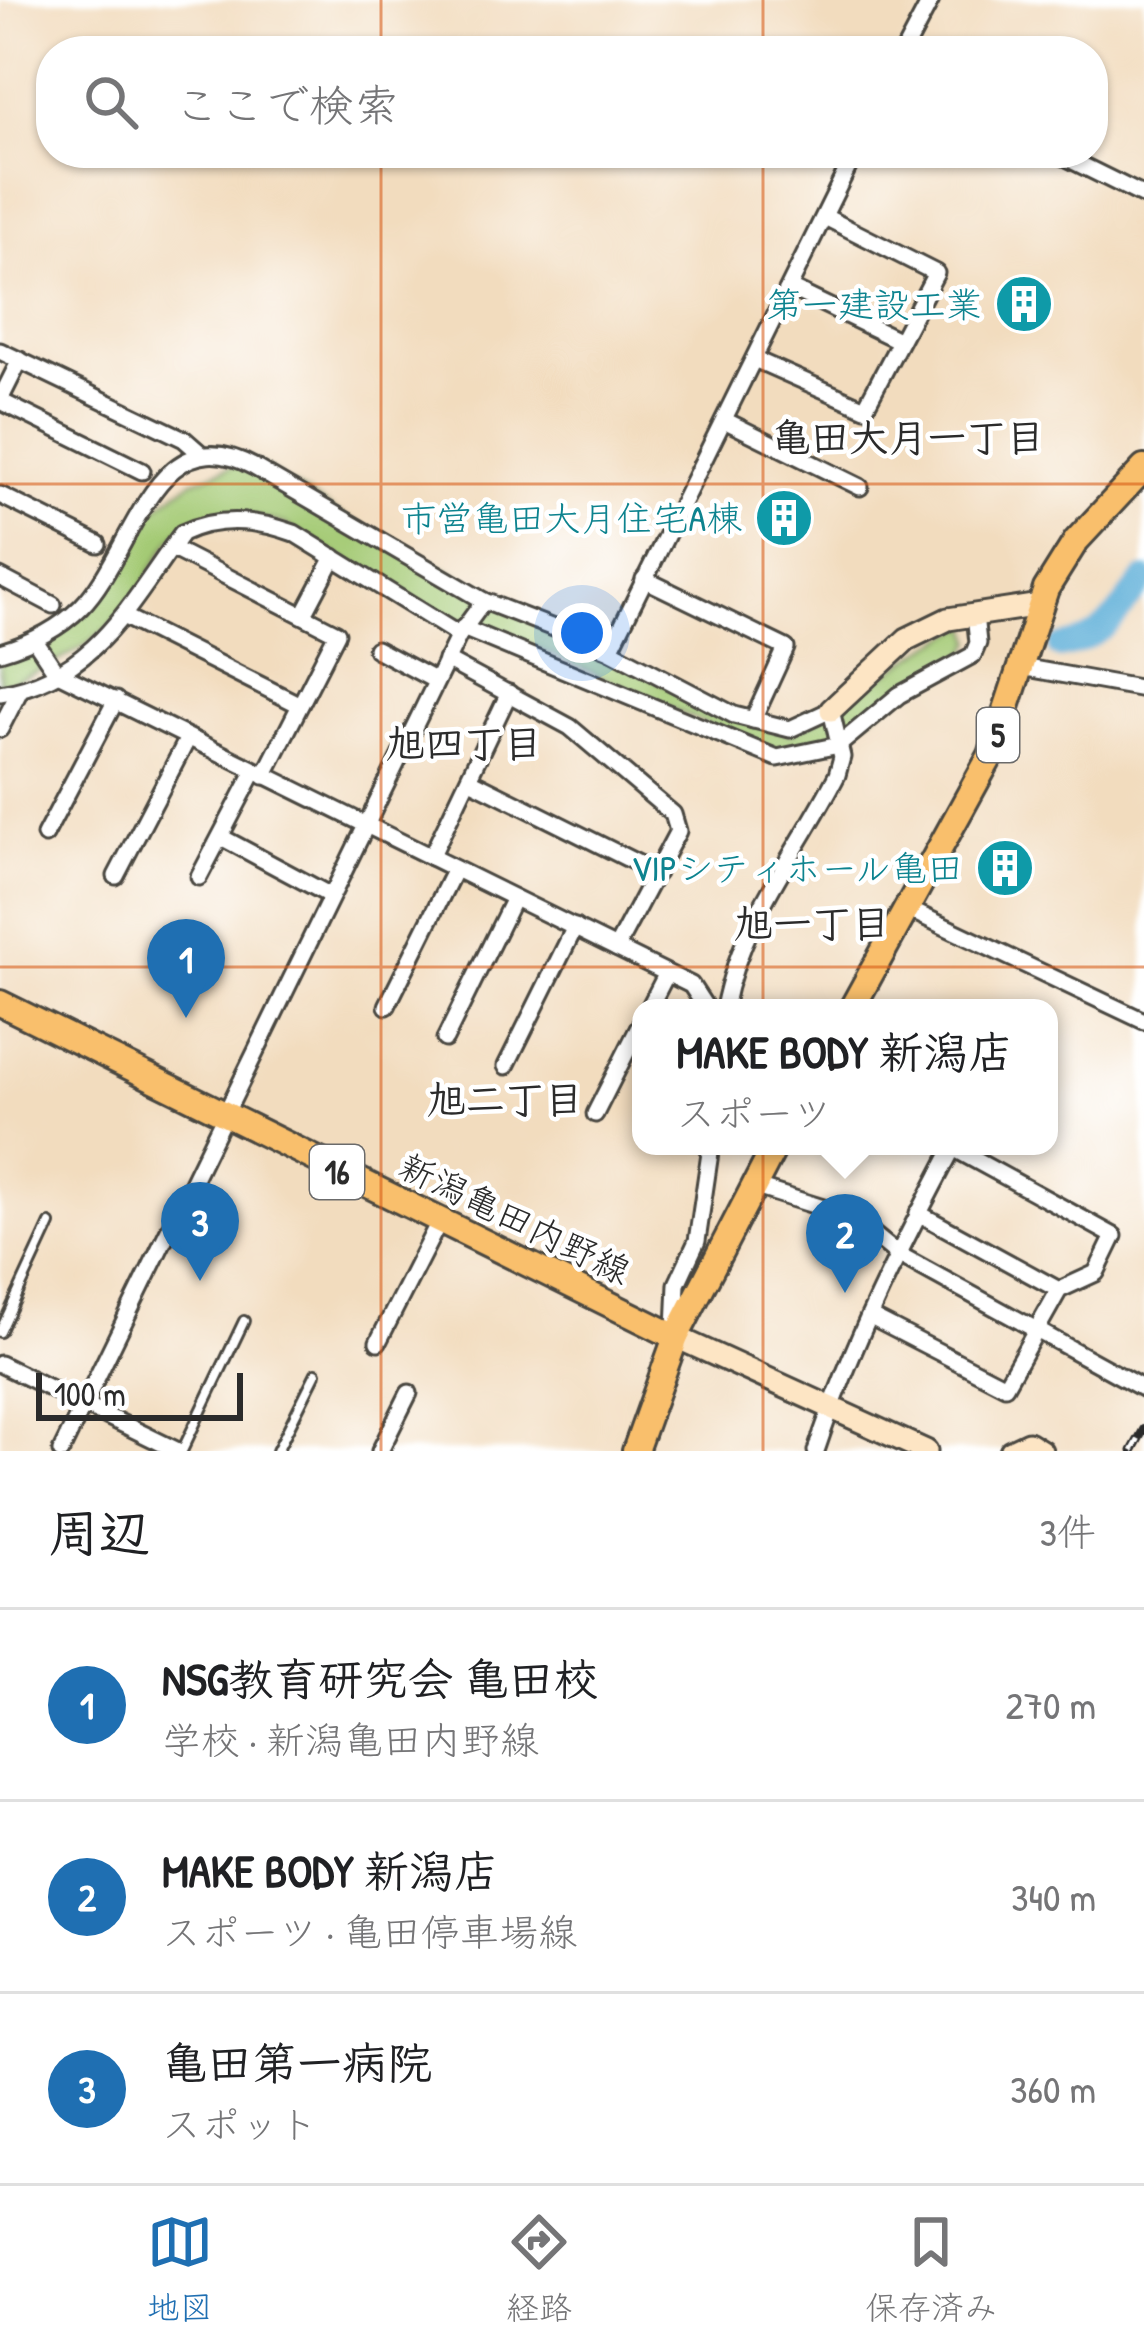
<!DOCTYPE html>
<html lang="ja">
<meta charset="utf-8">
<style>
:root{--surface:#fff;--page:#f6f6f6;--text:#202124;--muted:#757577;--line:#e0e0e0;--accent:#1f6fb2}
body{margin:0;font-family:"Patrick Hand","Klee One",sans-serif;background:var(--page);color:var(--text)}
.scale{position:absolute;left:36px;bottom:30px;width:207px;box-sizing:border-box;padding-left:12px;border:6px solid #2b2b2b;border-top:0;font-size:33px;line-height:42px;white-space:nowrap;color:#2b2b2b;-webkit-text-stroke:9px #fff;paint-order:stroke}
.you{position:absolute;left:582px;top:633px;width:42px;height:42px;margin:-30px;border:9px solid #fff;border-radius:50%;background:#1a73e8;box-shadow:0 0 0 18px #1a73e833}
.badge{display:grid;place-items:center;width:78px;height:78px;border-radius:50%;background:var(--accent);color:#fff;font-size:39px;font-weight:700}
.pin{position:absolute;translate:-50% -99px;filter:drop-shadow(0 3px 6px #0008)}
.pin::after{content:'';position:absolute;top:63px;width:42px;height:36px;background:inherit;clip-path:polygon(0 0,100% 0,50% 100%)}
.popup{position:absolute;left:632px;top:999px;width:426px;height:156px;box-sizing:border-box;display:grid;place-content:center;border-radius:24px;background:var(--surface);filter:drop-shadow(0 3px 9px #0005);font-size:39px;white-space:nowrap;color:var(--muted)}
.popup b{font-size:45px;color:var(--text)}
.popup::after{content:'';position:absolute;left:50%;top:100%;margin-left:-24px;border:24px solid transparent;border-top-color:var(--surface)}
.list{margin:0;padding:0;list-style:none}
h2{display:flex;justify-content:space-between;align-items:center;height:156px;margin:0;padding:0 48px;font-size:51px}
h2 small{font-size:39px;font-weight:400;color:var(--muted)}
.list li{display:grid;grid-template-columns:78px 1fr auto;gap:36px;align-items:center;box-sizing:border-box;height:192px;padding:0 48px;border-top:3px solid var(--line)}
.list b{display:block;font-size:45px;white-space:nowrap}
.list p{margin:0;font-size:39px;white-space:nowrap;color:var(--muted)}
.list em{font-size:39px;font-style:normal;color:var(--muted)}
.icon{flex:none;width:66px;height:66px;fill:none;stroke:currentColor;stroke-width:2;stroke-linecap:round;stroke-linejoin:round}
.map{position:relative;flex:none;width:1144px;height:1451px;overflow:hidden}
.search{position:absolute;background:var(--surface);box-shadow:0 3px 9px #0004;left:36px;right:36px;top:36px;height:132px;display:flex;align-items:center;gap:30px;box-sizing:border-box;padding:0 42px;border-radius:48px;color:var(--muted);font-size:45px}
.sheet{height:732px;background:var(--surface)}
nav{display:flex;justify-content:space-around;align-items:center;box-sizing:border-box;height:168px;border-top:3px solid var(--line);background:var(--surface);font-size:33px;color:var(--muted)}
nav a{display:grid;justify-items:center;gap:6px}
nav .on{color:var(--accent)}
.map>svg:first-child{display:block}
.green{fill:#a4ca75;stroke:#687a50;stroke-width:3}
.lines{fill:none;stroke-linecap:round;stroke-linejoin:round}
.river{stroke:#5dafd8;stroke-width:24}
.lane-casing{stroke:#494641;stroke-width:14}
.street-casing{stroke:#494641;stroke-width:21}
.secondary-casing{stroke:#494641;stroke-width:27}
.primary-casing{stroke:#494641;stroke-width:30}
.lane{stroke:#fff;stroke-width:8}
.street{stroke:#fff;stroke-width:15}
.secondary{stroke:#fde5c4;stroke-width:21}
.primary{stroke:#f9bf6c;stroke-width:24}
.rail-casing{stroke:#2b2b2b;stroke-width:9}
.rail{stroke:#fff;stroke-width:4.5;stroke-dasharray:14;stroke-linecap:butt}
.grid{fill:none;stroke:#d5540f;stroke-width:3;stroke-opacity:0.55}
.labels{text-anchor:middle;stroke-width:9;stroke-linejoin:round;paint-order:stroke}
.shield{fill:#fff;stroke:#6b6b6b;stroke-width:3}
.shield-label{font-size:33px;font-weight:bold;fill:#2b2b2b}
.culture-label{font-size:36px;fill:#0d838f;stroke:#fff;text-anchor:end}
.street-label{font-size:36px;fill:#2b2b2b;stroke:#fff}
.neighbourhood-label{font-size:39px;font-weight:bold;fill:#2b2b2b;stroke:#fff}
</style>
<div class="map">
<svg width="1144" height="1451" viewBox="0 0 1144 1451">
<rect width="100%" height="100%" fill="#fff"/>
<filter id="ink" filterUnits="userSpaceOnUse"><feTurbulence type="fractalNoise" baseFrequency=".00833" numOctaves="2"/><feDisplacementMap in="SourceGraphic" scale="24" xChannelSelector="R" yChannelSelector="G"/><feConvolveMatrix kernelMatrix="1 2 1 2 8 2 1 2 1" color-interpolation-filters="sRGB"/></filter>
<filter id="wash" filterUnits="userSpaceOnUse"><feTurbulence type="fractalNoise" baseFrequency=".004" numOctaves="4" result="noise"/><feDisplacementMap in="SourceGraphic" scale="48" xChannelSelector="R" yChannelSelector="G"/><feGaussianBlur stdDeviation="2.7" result="paint"/><feColorMatrix in="noise" values="0 0 0 0 0 0 0 0 0 0 0 0 0 0 0 0 0 1.4 0 .05"/><feComposite in="paint" operator="in"/></filter>
<g filter="url(#wash)">
<rect width="100%" height="100%" fill="#f2dcbe"/>
<path class="green" d="M 251,459 L 337,512 L 728,717 L 791,734 C 854,702 904,655 969,626 L 973,641 L 966,654 L 829,743 L 776,755 L 483,624 L 447,621 L 285,524 C 152,485 176,568 106,629 C 75,656 38,673 0,686 L 0,659 L 26,652 L 94,601 L 154,509 L 191,482 Z"/>
<g class="lines">
<path class="river" d="M 1060,647 C 1104,639 1118,614 1144,579"/>
</g>
</g>
<g filter="url(#ink)">
<g class="lines">
<g class="lane-casing">
<g id="lane">
<polyline points="0,1332 50,1224"/>
<polyline points="182,1451 244,1321"/>
<polyline points="277,1451 316,1373"/>
</g>
</g>
<g class="street-casing">
<g id="street">
<polyline points="904,51 931,0"/>
<polyline points="1057,153 1144,196"/>
<polyline points="790,288 898,340"/>
<polyline points="0,351 184,439 200,453"/>
<polyline points="754,359 865,408 936,273 825,217"/>
<polyline points="0,400 20,360"/>
<polyline points="0,401 142,471"/>
<polyline points="724,420 860,487"/>
<polyline points="0,495 98,544"/>
<polyline points="171,548 337,633 264,776"/>
<polyline points="0,577 53,605"/>
<polyline points="644,579 786,648 753,720"/>
<polyline points="304,614 334,557"/>
<polyline points="127,618 300,705"/>
<polyline points="463,628 777,758 839,745 899,695 973,655 978,643 975,615"/>
<polyline points="36,642 56,672 691,985 706,1008"/>
<polyline points="376,649 436,681"/>
<polyline points="610,650 855,153"/>
<path d="M 0,652 C 31,643 58,630 81,607 C 134,554 154,412 254,467 L 484,601 L 610,650 L 734,715 L 790,729 L 831,710 L 842,757 L 837,775 C 797,853 741,920 724,1008"/>
<polyline points="446,660 570,727 673,814 678,831 616,948"/>
<polyline points="1021,667 1144,689"/>
<path d="M 0,693 C 95,679 132,600 182,533 C 218,516 258,520 294,533 L 459,635"/>
<polyline points="0,729 20,690"/>
<polyline points="470,780 657,873"/>
<polyline points="45,835 116,700"/>
<polyline points="221,837 331,896"/>
<polyline points="431,857 509,693"/>
<polyline points="116,876 188,738"/>
<polyline points="199,877 254,772"/>
<polyline points="910,910 1144,1021"/>
<polyline points="387,1006 455,869"/>
<polyline points="649,1008 666,975"/>
<polyline points="445,1039 514,898"/>
<polyline points="506,1066 575,927"/>
<polyline points="595,1114 641,1023"/>
<polyline points="753,1186 852,1217 896,1253 1144,1389"/>
<polyline points="918,1213 1059,1290"/>
<polyline points="675,1328 677,1284 697,1241 711,1146"/>
<polyline points="378,1342 439,1222"/>
<polyline points="0,1364 178,1451"/>
<polyline points="61,1451 459,635 484,601"/>
<polyline points="380,1451 409,1393"/>
<path d="M 816,1451 C 851,1345 901,1246 953,1148 L 1114,1236 L 1096,1273 L 1059,1290 L 1005,1386 L 869,1316"/>
</g>
</g>
<g class="secondary-casing">
<g id="secondary">
<polyline points="831,710 907,639 948,619 1040,605"/>
<polyline points="676,1337 926,1451"/>
<polyline points="1011,1451 1028,1443 1041,1451"/>
</g>
</g>
<g class="primary-casing">
<g id="primary">
<polyline points="0,1003 676,1337"/>
<polyline points="852,1008 991,755 1046,589 1076,541 1144,468"/>
<polyline points="635,1451 676,1337 775,1146"/>
</g>
</g>
<use href="#lane" class="lane"/>
<use href="#street" class="street"/>
<use href="#secondary" class="secondary"/>
<use href="#primary" class="primary"/>
<g class="rail-casing">
<polyline id="rail" points="1132,1451 1144,1429"/>
</g>
<use href="#rail" class="rail"/>
</g>
</g>
<path class="grid" d="M 381,0 L 381,51M 763,0 L 763,51M 381,153 L 381,1451M 763,153 L 763,1451M 0,484 L 1144,484M 0,967 L 1144,967"/>
<defs>
<g id="building-disc" transform="scale(3)"><circle r="9.5" fill="#0f9aa8" stroke="#fff"/><path d="M-4-6H4V6H1V3H-1V6H-4ZM-2.5-4.3h1.7v1.8h-1.7ZM.8-4.3h1.7v1.8H.8ZM-2.5-1h1.7V.8h-1.7ZM.8-1h1.7V.8H.8Z" fill="#fff"/></g>
</defs>
<g fill-rule="evenodd">
<use href="#building-disc" x="1024" y="304"/>
<use href="#building-disc" x="784" y="518"/>
<use href="#building-disc" x="1005" y="868"/>
</g>
<g class="labels">
<g class="shield">
<rect x="977" y="708" width="42" height="54" rx="9"/>
<rect x="310" y="1145" width="54" height="54" rx="9"/>
</g>
<g class="shield-label">
<text x="998" y="747">5</text>
<text x="337" y="1184">16</text>
</g>
<g class="culture-label">
<text x="982" y="317">第一建設工業</text>
<text x="742" y="531">市営亀田大月住宅A棟</text>
<text x="963" y="881">VIPシティホール亀田</text>
</g>
<g class="street-label">
<text transform="translate(515 1218) rotate(26)" y="13">新潟亀田内野線</text>
</g>
<g class="neighbourhood-label">
<text x="908" y="451">亀田大月一丁目</text>
<text x="464" y="757">旭四丁目</text>
<text x="812" y="937">旭一丁目</text>
<text x="505" y="1113">旭二丁目</text>
</g>
</g>
</svg>
<div class="scale">100 m</div>
<div class="you"></div>
<div class="pin badge" style="left:186px;top:1018px">1</div>
<div class="pin badge" style="left:845px;top:1293px">2</div>
<div class="popup"><b>MAKE BODY 新潟店</b>スポーツ</div>
<div class="pin badge" style="left:200px;top:1281px">3</div>
<div class="search"><svg class="icon" aria-label="search" viewBox="0 0 24 24"><circle cx="10" cy="10" r="6"/><path d="M15 15l6 6"/></svg>ここで検索</div>
</div>
<section class="sheet">
<h2>周辺<small>3件</small></h2>
<ul class="list">
<li><span class="badge">1</span><div><b>NSG教育研究会 亀田校</b><p>学校 · 新潟亀田内野線</p></div><em>270 m</em></li>
<li><span class="badge">2</span><div><b>MAKE BODY 新潟店</b><p>スポーツ · 亀田停車場線</p></div><em>340 m</em></li>
<li><span class="badge">3</span><div><b>亀田第一病院</b><p>スポット</p></div><em>360 m</em></li>
</ul>
</section>
<nav>
<a class="on"><svg class="icon" aria-label="map" viewBox="0 0 24 24"><path d="M3 6l6-2 6 2 6-2v14l-6 2-6-2-6 2zM9 4v14M15 6v14"/></svg>地図</a>
<a><svg class="icon" aria-label="directions" viewBox="0 0 24 24"><path d="M12 3l9 9-9 9-9-9zM9 14v-3h6M13 9l2 2-2 2"/></svg>経路</a>
<a><svg class="icon" aria-label="saved" viewBox="0 0 24 24"><path d="M7 4h10v16l-5-4-5 4z"/></svg>保存済み</a>
</nav>
